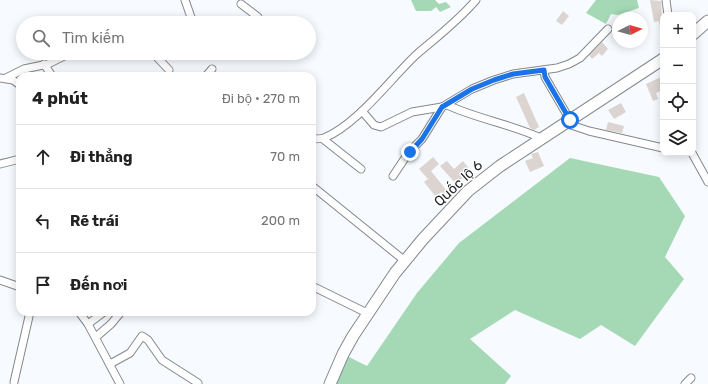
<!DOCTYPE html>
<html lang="vi">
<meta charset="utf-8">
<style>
:root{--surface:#fff;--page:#f6f6f6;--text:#222;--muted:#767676;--line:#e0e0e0}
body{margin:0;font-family:Rubik,sans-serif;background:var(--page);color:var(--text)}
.controls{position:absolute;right:12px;top:12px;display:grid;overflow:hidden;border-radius:8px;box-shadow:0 2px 10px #0003}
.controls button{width:36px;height:36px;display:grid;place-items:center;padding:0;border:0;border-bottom:1px solid var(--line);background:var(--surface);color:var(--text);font:20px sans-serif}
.compass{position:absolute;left:612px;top:12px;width:36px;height:36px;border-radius:50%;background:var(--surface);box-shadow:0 2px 10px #0003;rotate:84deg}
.stop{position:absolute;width:12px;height:12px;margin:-9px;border:3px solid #1a73e8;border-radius:50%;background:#fff}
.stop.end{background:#1a73e8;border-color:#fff;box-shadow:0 1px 4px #0008}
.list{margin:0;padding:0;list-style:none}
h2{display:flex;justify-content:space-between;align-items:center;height:52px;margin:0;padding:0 16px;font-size:17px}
h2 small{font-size:13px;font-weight:400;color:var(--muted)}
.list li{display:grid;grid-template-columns:26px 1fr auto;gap:12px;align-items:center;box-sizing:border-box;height:64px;padding:0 16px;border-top:1px solid var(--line)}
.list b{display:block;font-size:15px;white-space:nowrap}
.list em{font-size:13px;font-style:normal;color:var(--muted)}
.icon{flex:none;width:22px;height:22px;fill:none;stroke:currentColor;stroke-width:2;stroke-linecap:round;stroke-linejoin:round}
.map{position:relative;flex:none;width:708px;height:384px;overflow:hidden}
.search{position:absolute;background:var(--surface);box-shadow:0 2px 10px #0003;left:16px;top:16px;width:300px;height:44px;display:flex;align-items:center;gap:10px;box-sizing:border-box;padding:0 14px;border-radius:22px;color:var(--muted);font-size:15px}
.panel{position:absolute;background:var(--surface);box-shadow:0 2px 10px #0003;left:16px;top:72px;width:300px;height:244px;border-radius:12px}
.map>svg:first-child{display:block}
.green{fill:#a5d9b5}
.building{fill:#dbd4d1}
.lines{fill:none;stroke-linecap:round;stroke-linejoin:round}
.minor-casing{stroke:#83888c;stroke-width:9}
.highway-casing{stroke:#83888c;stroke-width:13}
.minor{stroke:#fff;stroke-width:7}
.highway{stroke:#fff;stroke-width:11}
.route{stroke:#1a73e8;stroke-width:5}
.labels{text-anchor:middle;stroke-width:3;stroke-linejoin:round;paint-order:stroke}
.street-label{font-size:14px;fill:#242628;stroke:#fff}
</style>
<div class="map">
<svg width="708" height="384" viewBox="0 0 708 384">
<rect width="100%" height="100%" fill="#f7fbff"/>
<g class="green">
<polygon points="411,0 435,0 439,4 446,2 451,7 440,12 436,7 431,11 416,11"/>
<polygon points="596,0 637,0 639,8 618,15 611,14 606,24 586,13"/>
<polygon points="570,158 659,177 685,216 665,257 684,279 635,346 601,325 580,339 515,310 470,339 511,376 505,384 331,384 343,354 367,366 417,293 459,243"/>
</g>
<g class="building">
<polygon points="650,0 661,1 663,33 661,33 659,21 654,22"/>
<polygon points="563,11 569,16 562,25 556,21"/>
<polygon points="602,42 608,49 602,56 599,53 592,59 589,55"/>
<polygon points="663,76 663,90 656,93 658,99 653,101 646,84"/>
<polygon points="524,93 539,127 534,130 530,128 516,97"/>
<polygon points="621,103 626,112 614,119 608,110"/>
<polygon points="608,122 624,126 622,133 606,130"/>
<polygon points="538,152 544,166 530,172 525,161 533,158 531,154"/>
<polygon points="433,157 439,164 431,171 447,191 443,195 441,192 436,197 424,182 428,179 419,169"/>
<polygon points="447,161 454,169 463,161 471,171 456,184 440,166"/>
</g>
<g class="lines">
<g class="minor-casing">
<g id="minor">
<polyline points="185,0 193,23"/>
<polyline points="666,0 668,15"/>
<polyline points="241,4 258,17"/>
<polyline points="153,53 169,70"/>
<polyline points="44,64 52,76"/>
<polyline points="544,70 545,77 570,120"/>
<polyline points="206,76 212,69"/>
<polyline points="0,78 13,80 20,85"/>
<polyline points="6,78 24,69 48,64 64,56"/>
<path d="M 447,105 C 478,119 510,124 541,138"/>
<polyline points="362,111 374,125 381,127 412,112 442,107 472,89 494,80 513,74 557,68 569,64 580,58 608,29"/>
<polyline points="565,123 589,131 663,148"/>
<path d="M 312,139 C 316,139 320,139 324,138 C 357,125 391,78 417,54 C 437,37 458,21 476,0"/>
<polyline points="323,139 361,169"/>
<polyline points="692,153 708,182"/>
<polyline points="0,164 20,159"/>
<polyline points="393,176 409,152 422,139 442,107"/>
<polyline points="312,186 405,261"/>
<polyline points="0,280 20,287"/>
<polyline points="312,286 367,313"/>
<polyline points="79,312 88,324 120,384"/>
<polyline points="88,324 104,312"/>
<polyline points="96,337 111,324 121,312"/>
<polyline points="110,364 130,353 142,336 148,340 162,360 198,383"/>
<polyline points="14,382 30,312"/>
<polyline points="685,384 691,378"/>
</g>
</g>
<g class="highway-casing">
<g id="highway">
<polyline points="693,34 708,21"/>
<polyline points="330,384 343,354 353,336 395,273 423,239 468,191 500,166 663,59"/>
</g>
</g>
<use href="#minor" class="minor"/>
<use href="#highway" class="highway"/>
</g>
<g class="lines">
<polyline class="route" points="410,152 422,139 442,107 472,89 494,80 513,74 544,70 545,77 570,120"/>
</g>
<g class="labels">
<g class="street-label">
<text transform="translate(458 183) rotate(-43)" y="5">Quốc lộ 6</text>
</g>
</g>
</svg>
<div class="controls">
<button>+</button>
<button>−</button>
<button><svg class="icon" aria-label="locate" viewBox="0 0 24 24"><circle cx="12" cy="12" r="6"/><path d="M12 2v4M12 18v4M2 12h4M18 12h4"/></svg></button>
<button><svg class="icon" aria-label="layers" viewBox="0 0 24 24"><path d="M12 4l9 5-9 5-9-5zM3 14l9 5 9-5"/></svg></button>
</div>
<svg class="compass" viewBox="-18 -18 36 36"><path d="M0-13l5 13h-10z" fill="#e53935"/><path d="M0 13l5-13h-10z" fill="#767676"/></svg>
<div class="stop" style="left:570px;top:120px"></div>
<div class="stop end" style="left:410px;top:152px"></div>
<div class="search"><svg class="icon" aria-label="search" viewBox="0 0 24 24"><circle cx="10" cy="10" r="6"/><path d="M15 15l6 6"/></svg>Tìm kiếm</div>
<section class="panel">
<h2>4 phút<small>Đi bộ · 270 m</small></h2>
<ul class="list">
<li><svg class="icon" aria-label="ahead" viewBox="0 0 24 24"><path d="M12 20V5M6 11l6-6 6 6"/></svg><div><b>Đi thẳng</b></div><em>70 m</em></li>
<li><svg class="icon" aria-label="left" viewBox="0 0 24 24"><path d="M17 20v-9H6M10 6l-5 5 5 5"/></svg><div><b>Rẽ trái</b></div><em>200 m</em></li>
<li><svg class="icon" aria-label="arrive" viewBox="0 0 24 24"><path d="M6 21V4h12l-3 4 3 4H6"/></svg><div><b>Đến nơi</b></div></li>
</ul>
</section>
</div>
